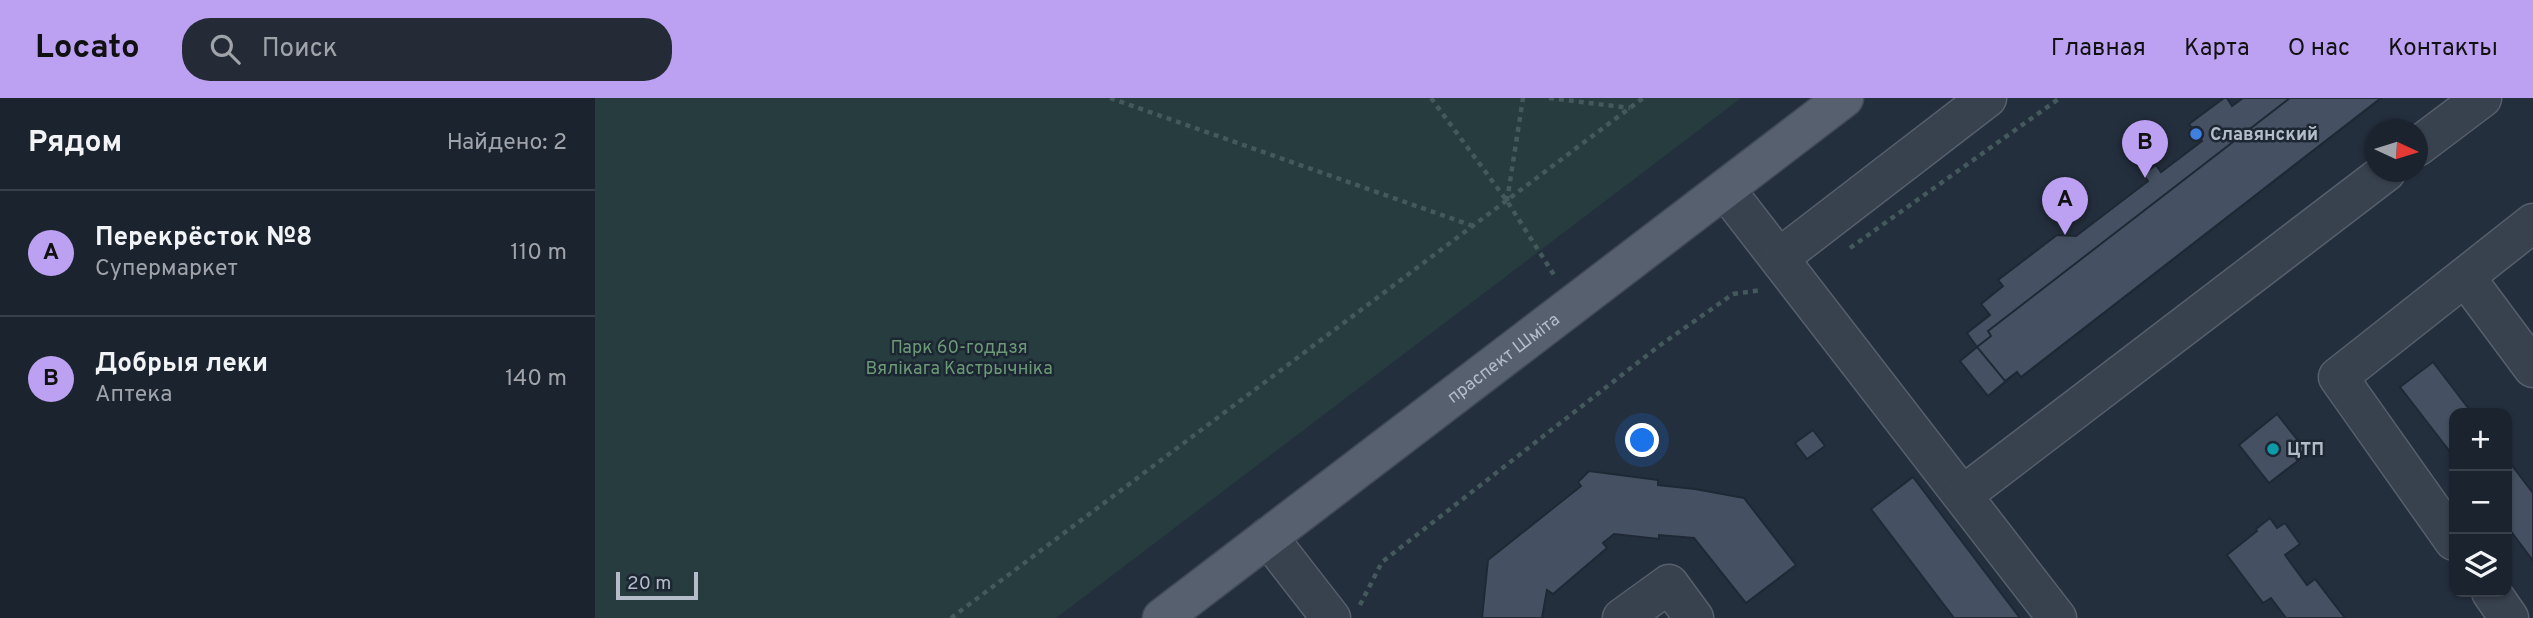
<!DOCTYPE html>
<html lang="ru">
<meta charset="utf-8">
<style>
:root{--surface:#1b232e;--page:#242b36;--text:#f1f3f6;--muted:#a0a4aa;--line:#39404a;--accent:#bca0f2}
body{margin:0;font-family:Overpass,sans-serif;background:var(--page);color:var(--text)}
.controls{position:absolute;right:21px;bottom:21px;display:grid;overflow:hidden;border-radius:14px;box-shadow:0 2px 5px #0004}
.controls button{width:63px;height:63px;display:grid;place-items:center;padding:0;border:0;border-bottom:2px solid var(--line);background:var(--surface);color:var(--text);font:35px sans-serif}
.compass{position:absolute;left:1770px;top:21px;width:63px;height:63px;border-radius:50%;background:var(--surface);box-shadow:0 2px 5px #0004;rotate:94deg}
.scale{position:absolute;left:21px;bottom:18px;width:82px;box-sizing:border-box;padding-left:7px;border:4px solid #b4bcc9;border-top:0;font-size:19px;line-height:24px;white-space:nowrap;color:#b4bcc9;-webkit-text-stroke:5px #1d2633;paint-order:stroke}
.you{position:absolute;left:1048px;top:343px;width:24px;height:24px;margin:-18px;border:5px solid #fff;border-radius:50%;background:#1a73e8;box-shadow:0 0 0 10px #1a73e833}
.badge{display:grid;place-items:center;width:46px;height:46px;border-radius:50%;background:var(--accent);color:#111;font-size:23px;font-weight:700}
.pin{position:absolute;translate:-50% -58px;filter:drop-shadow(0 2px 4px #0008)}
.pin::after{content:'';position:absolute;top:37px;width:24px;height:21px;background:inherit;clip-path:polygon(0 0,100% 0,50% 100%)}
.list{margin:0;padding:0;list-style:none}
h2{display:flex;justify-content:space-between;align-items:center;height:91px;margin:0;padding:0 28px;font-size:30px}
h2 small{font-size:23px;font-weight:400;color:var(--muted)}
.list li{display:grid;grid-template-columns:46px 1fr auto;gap:21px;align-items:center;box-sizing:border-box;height:126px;padding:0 28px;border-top:2px solid var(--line)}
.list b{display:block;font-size:26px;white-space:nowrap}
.list p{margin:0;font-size:23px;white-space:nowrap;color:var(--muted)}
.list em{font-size:23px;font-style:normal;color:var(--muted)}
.icon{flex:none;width:38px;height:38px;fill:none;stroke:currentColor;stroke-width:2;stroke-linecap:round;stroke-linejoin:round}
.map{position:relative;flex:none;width:1938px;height:520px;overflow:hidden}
header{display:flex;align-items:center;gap:42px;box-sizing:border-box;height:98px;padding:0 35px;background:var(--accent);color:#111}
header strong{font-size:33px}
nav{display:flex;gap:38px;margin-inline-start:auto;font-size:24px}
.search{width:490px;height:63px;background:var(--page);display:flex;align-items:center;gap:18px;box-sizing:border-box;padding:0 24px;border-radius:28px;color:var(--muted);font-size:26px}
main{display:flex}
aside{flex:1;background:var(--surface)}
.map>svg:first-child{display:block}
.green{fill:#263c3f}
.building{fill:#455162;stroke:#1f2835;stroke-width:2}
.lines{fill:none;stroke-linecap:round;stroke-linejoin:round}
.minor-casing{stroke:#565f6c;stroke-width:41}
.major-casing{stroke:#414a57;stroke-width:41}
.path{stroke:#44595c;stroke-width:4.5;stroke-dasharray:5 5;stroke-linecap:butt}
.minor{stroke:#38414e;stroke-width:38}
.major{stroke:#56606e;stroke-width:38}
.shop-dot{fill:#3f7fe0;stroke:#1d2633;stroke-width:2.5}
.culture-dot{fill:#0f9aa8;stroke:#1d2633;stroke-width:2.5}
.labels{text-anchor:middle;stroke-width:5;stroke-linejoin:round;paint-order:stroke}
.poi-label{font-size:18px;font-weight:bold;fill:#b4bcc9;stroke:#1d2633;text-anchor:start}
.park-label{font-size:18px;fill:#6b9a76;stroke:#1d2633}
.street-label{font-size:18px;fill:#b4bcc9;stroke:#1d2633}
</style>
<header>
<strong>Locato</strong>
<div class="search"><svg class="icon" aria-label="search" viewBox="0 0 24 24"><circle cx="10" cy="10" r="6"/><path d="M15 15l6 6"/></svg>Поиск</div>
<nav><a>Главная</a><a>Карта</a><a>О нас</a><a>Контакты</a></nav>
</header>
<main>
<aside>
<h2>Рядом<small>Найдено: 2</small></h2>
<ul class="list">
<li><span class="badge">A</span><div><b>Перекрёсток №8</b><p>Супермаркет</p></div><em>110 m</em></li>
<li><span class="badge">B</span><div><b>Добрыя леки</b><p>Аптека</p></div><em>140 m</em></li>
</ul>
</aside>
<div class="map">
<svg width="1938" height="520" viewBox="0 0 1938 520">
<rect width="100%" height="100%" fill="#242f3e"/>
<polygon class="green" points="0,0 1146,0 461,520 0,520"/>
<g class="building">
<polygon points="1629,0 1632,0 1637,8 1648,0 1786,0 1426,279 1422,274 1393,298 1365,263 1382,249 1372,235 1395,217 1386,206 1408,188 1403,182 1462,137 1481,138 1553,83 1548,76 1561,67 1566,74 1607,43 1594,26"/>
<polygon points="1695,0 1786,0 1426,279 1422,274 1410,283 1382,249 1396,238 1393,233"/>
<polygon points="1838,264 1877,315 1859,315 1859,359 1805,289"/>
<polygon points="1682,316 1713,355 1674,385 1644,347"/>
<polygon points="1218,332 1230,348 1212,361 1200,345"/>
<polygon points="1912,361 1938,395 1938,463 1912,428"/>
<polygon points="994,373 1063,382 1063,387 1100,391 1149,400 1201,467 1151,505 1099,440 1064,437 1064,441 1019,436 1008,445 1012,450 958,496 952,492 947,520 887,520 893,462 986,388 983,384"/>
<polygon points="1318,379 1425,520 1359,520 1276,411"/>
<polygon points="1675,420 1682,430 1690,425 1705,446 1690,457 1712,487 1720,481 1750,520 1691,520 1676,500 1668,505 1632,457 1662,433 1661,431"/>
</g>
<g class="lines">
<g class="minor-casing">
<g id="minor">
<polyline points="1822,49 1887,0"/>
<polyline points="1130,91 1462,520"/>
<polyline points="1184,160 1392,0"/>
<polyline points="1871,180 1938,270"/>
<polyline points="1368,397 1791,74"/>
<polyline points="673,439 736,520"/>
<polyline points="1859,443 1743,279 1938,125"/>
<polyline points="1896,494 1914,520"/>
<polyline points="1027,520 1074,486 1099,520"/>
</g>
</g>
<g class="major-casing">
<g id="major">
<path id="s1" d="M 567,520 L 1249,0"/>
</g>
</g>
<g class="path">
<polyline points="515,0 878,128"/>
<polyline points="836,0 912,103 961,180"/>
<polyline points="954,0 1035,10"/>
<polyline points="912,103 928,0"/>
<polyline points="1255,150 1465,0"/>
<polyline points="765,507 787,464 1064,248 1138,196 1167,192"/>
<polyline points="356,520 1048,0"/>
</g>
<use href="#minor" class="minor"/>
<use href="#major" class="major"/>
</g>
<circle class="shop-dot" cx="1601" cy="36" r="7"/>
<circle class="culture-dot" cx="1678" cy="351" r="7"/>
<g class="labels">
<g class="poi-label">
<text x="1615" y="42">Славянский</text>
<text x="1692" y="357">ЦТП</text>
</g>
<g class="park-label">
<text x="364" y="255">Парк 60-годдзя<tspan x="364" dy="21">Вялікага Кастрычніка</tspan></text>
</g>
<g class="street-label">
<text dy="6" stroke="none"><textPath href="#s1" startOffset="429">праспект Шміта</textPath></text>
</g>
</g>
</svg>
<div class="controls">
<button>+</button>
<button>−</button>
<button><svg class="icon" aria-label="layers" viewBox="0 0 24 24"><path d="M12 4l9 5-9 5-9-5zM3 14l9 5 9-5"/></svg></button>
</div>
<svg class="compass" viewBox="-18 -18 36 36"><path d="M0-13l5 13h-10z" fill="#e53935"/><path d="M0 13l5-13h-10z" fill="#a0a4aa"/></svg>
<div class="scale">20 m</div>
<div class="you"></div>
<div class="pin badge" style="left:1470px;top:137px">A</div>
<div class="pin badge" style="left:1550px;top:80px">B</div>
</div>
</main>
